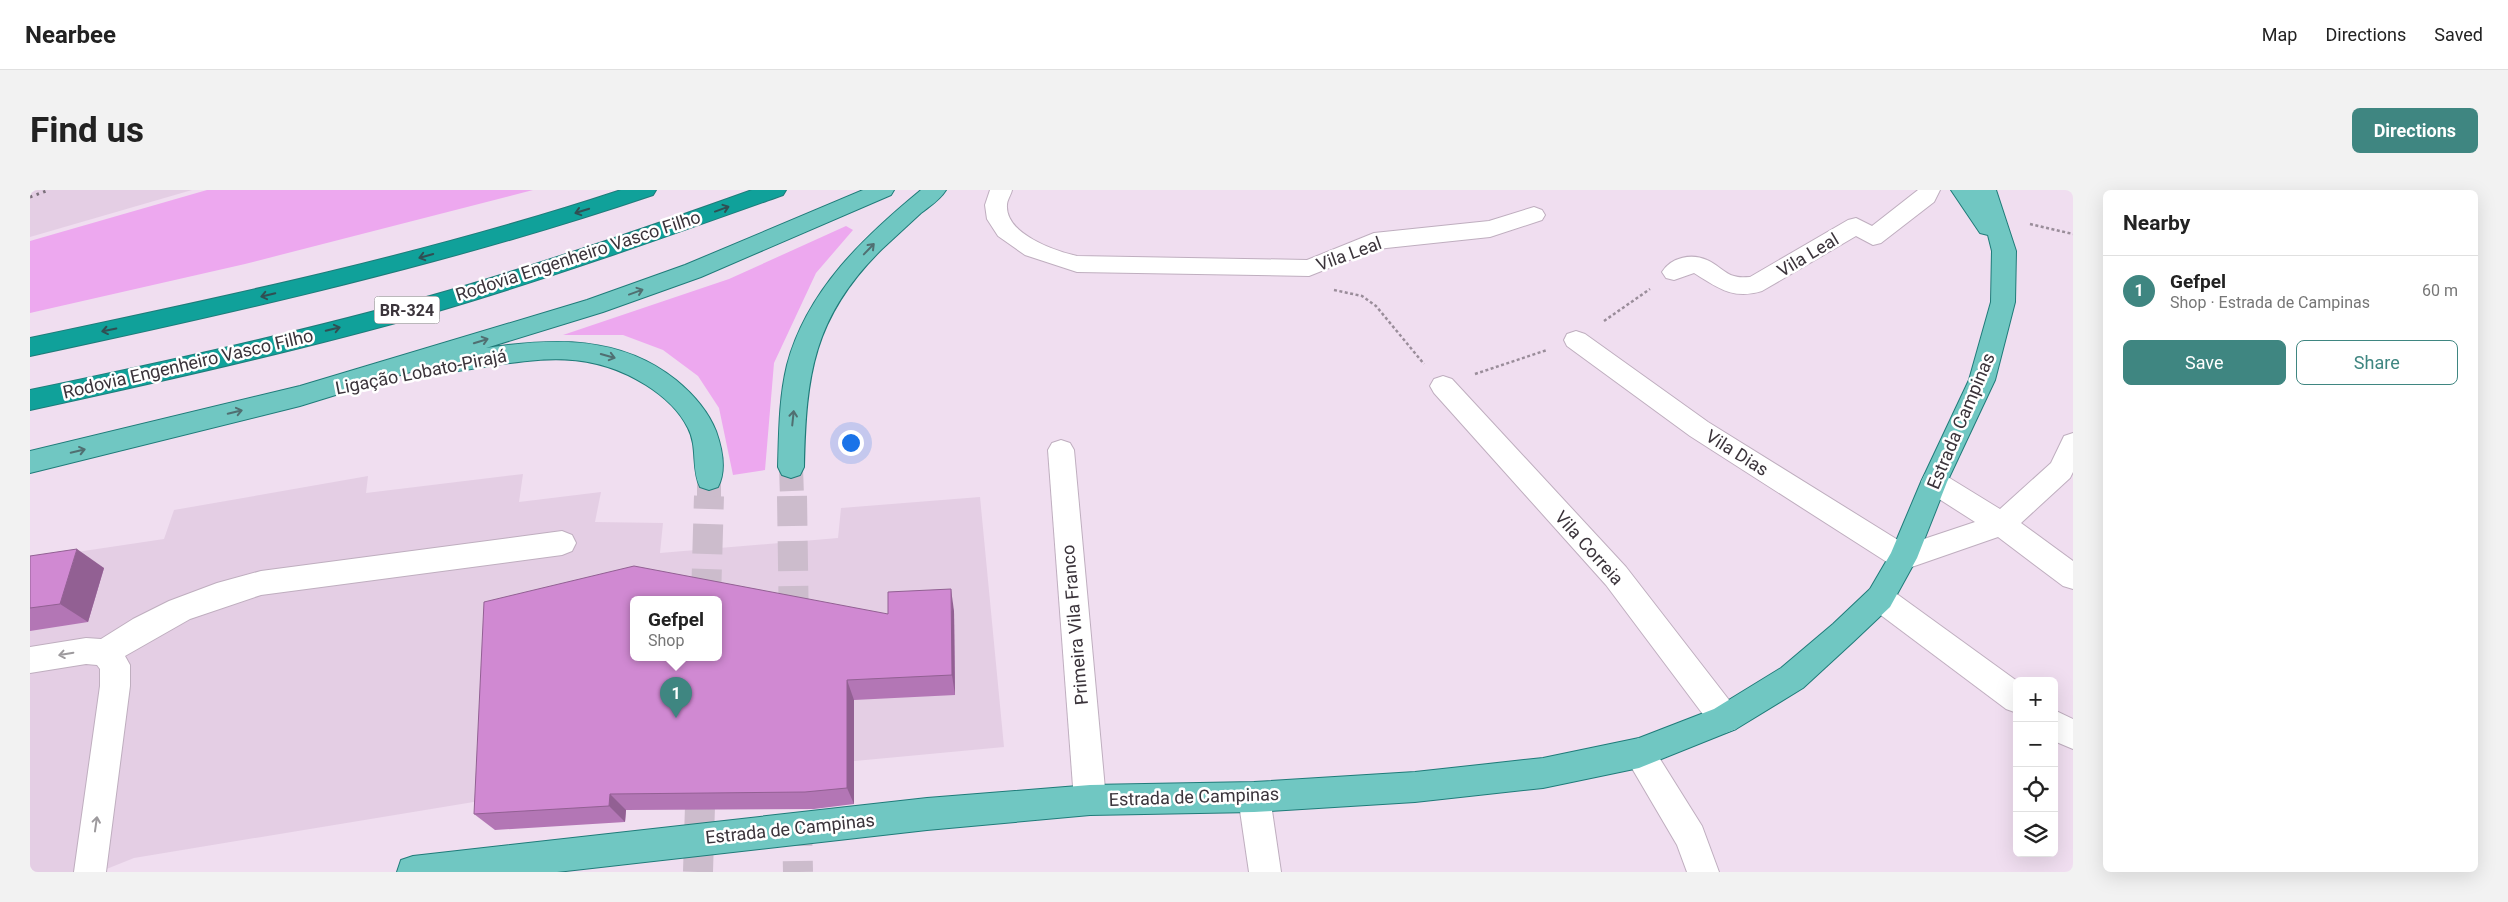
<!DOCTYPE html>
<meta charset="utf-8">
<style>
:root{--surface:#fff;--page:#f2f2f2;--text:#222;--muted:#767676;--line:#e0e0e0;--accent:#3f8681}
body{margin:0;font-family:Roboto,sans-serif;background:var(--page);color:var(--text)}
.controls{position:absolute;right:15px;bottom:15px;display:grid;overflow:hidden;border-radius:8px;box-shadow:0 5px 20px #0002}
.controls button{width:45px;height:45px;display:grid;place-items:center;padding:0;border:0;border-bottom:1px solid var(--line);background:var(--surface);color:var(--text);font:25px sans-serif}
.you{position:absolute;left:820px;top:252px;width:18px;height:18px;margin:-12px;border:4px solid #fff;border-radius:50%;background:#1a73e8;box-shadow:0 0 0 8px #1a73e833}
.badge{display:grid;place-items:center;width:32px;height:32px;border-radius:50%;background:var(--accent);color:#fff;font-size:16px;font-weight:700}
.pin{position:absolute;translate:-50% -41px;filter:drop-shadow(0 1px 2px #0008)}
.pin::after{content:'';position:absolute;top:26px;width:18px;height:15px;background:inherit;clip-path:polygon(0 0,100% 0,50% 100%)}
.popup{position:absolute;left:600px;top:406px;width:92px;height:65px;box-sizing:border-box;display:grid;place-content:center;border-radius:8px;background:var(--surface);filter:drop-shadow(0 1px 4px #0005);font-size:16px;white-space:nowrap;color:var(--muted)}
.popup b{font-size:19px;color:var(--text)}
.popup::after{content:'';position:absolute;left:50%;top:100%;margin-left:-10px;border:10px solid transparent;border-top-color:var(--surface)}
.list{margin:0;padding:0;list-style:none}
h2{display:flex;justify-content:space-between;align-items:center;height:65px;margin:0;padding:0 20px;font-size:21px}
h2 small{font-size:16px;font-weight:400;color:var(--muted)}
.list li{display:grid;grid-template-columns:32px 1fr auto;gap:15px;align-items:center;box-sizing:border-box;height:70px;padding:0 20px;border-top:1px solid var(--line)}
.list b{display:block;font-size:19px;white-space:nowrap}
.list p{margin:0;font-size:16px;white-space:nowrap;color:var(--muted)}
.list em{font-size:16px;font-style:normal;color:var(--muted)}
.actions{display:flex;gap:10px;padding:15px 20px}
.actions a{flex:1;padding:11px 0;border:1px solid var(--accent);border-radius:8px;text-align:center;font-size:18px;color:var(--accent)}
.actions .main{background:var(--accent);color:#fff}
.icon{flex:none;width:28px;height:28px;fill:none;stroke:currentColor;stroke-width:2;stroke-linecap:round;stroke-linejoin:round}
.map{position:relative;flex:none;width:2043px;height:682px;overflow:hidden;border-radius:8px}
header{display:flex;align-items:center;gap:30px;box-sizing:border-box;height:70px;padding:0 25px;background:var(--surface);border-bottom:1px solid var(--line)}
header strong{font-size:24px}
nav{display:flex;gap:28px;margin-inline-start:auto;font-size:18px}
.intro{display:flex;align-items:center;justify-content:space-between;box-sizing:border-box;height:120px;padding:0 30px}
h1{margin:0;font-size:35px}
.button{padding:12px 22px;border-radius:8px;background:var(--accent);color:#fff;font-size:18px;font-weight:700}
main{display:flex;gap:30px;padding:0 30px}
aside{flex:1;background:var(--surface);border-radius:8px;box-shadow:0 5px 20px #0002}
.map>svg:first-child{display:block}
.built{fill:#e4cee4;fill-rule:evenodd}
.green{fill:#eda8ef}
.lines{fill:none;stroke-linecap:round;stroke-linejoin:round}
.major-tunnel-far1{stroke:#ccbccc;stroke-width:24;stroke-dasharray:24 12;stroke-linecap:butt}
.major-tunnel{stroke:#ccbccc;stroke-width:30;stroke-dasharray:30 15;stroke-linecap:butt}
.minor-casing{stroke:#bfaebf;stroke-width:2}
.major-casing{stroke:#1f7b79;stroke-width:2}
.highway-casing{stroke:#1f7b79;stroke-width:2}
.path{stroke:#9a8d9a;stroke-width:2.5;stroke-dasharray:3 2.5;stroke-linecap:butt}
.minor{fill:#fff;fill-rule:evenodd}
.major{fill:#70c7c2;fill-rule:evenodd}
.highway{fill:#10a19a;fill-rule:evenodd}
.rail{stroke:#7b707b;stroke-width:3;stroke-dasharray:2.5 4.5;stroke-linecap:butt}
.wall{fill:#b376b5}
.shaded-wall{fill:#926093}
.building{fill:#d089d2;stroke:#926093;fill-rule:evenodd}
.oneway{stroke:#304f53}
.oneway2{stroke:#506f71}
.oneway3{stroke:#9d9a9d}
.labels{text-anchor:middle;stroke-width:5;stroke-linejoin:round;paint-order:stroke}
.shield{fill:#fff;stroke:#767176;stroke-width:1}
.shield-label{font-size:16px;font-weight:bold;fill:#3b343b}
.street-label{font-size:18px;fill:#3b343b;stroke:#fff}
</style>
<header>
<strong>Nearbee</strong>
<nav><a>Map</a><a>Directions</a><a>Saved</a></nav>
</header>
<div class="intro"><h1>Find us</h1><a class="button">Directions</a></div>
<main>
<div class="map">
<svg width="2043" height="682" viewBox="0 0 2043 682">
<rect width="100%" height="100%" fill="#f0def0"/>
<g class="built">
<polygon points="0,0 162,0 0,47"/>
<path d="M 493,284 L 489,312 L 571,302 L 565,332 L 633,333 L 630,363 L 808,348 L 811,318 L 950,307 L 974,557 L 516,600 L 104,668 L 69,682 L 0,682 L 0,369 L 134,349 L 144,320 L 338,286 L 336,303 ZM 604,409 L 688,409 L 688,467 L 604,467 Z"/>
</g>
<g class="green">
<polygon points="177,0 503,0 215,74 0,123 0,51"/>
<polygon points="816,36 823,40 786,83 744,173 735,280 703,285 689,218 668,186 633,160 593,145 533,145 699,89"/>
</g>
<g class="lines">
<g class="major-tunnel-far1">
<polyline points="761,277 762,307"/>
<polyline points="679,307 679,289"/>
</g>
<g class="major-tunnel">
<polyline points="762,306 764,443"/>
<polyline points="676,409 679,306"/>
<polyline points="766,581 768,682"/>
<polyline points="668,682 671,583"/>
</g>
<g class="minor-casing">
<g id="minor">
<path d="M 960,0 L 982,0 C 981,5 977,10 977,15 C 975,44 1025,61 1047,66 L 1277,70 L 1344,43 L 1459,31 L 1504,17 L 1512,20 L 1515,25 L 1512,30 L 1460,47 L 1347,59 L 1279,86 L 1047,82 L 995,65 L 968,46 L 957,29 L 955,15 Z"/>
<path d="M 1888,0 L 1910,0 L 1904,12 L 1851,53 L 1843,55 L 1826,46 L 1732,101 C 1703,110 1688,98 1664,83 L 1644,90 L 1636,88 L 1632,82 C 1641,67 1662,63 1677,70 C 1687,74 1695,84 1704,86 C 1709,88 1715,87 1720,87 L 1818,30 L 1826,28 L 1842,36 Z"/>
<polygon points="1546,141 1555,144 1678,232 1876,355 1945,332 1895,300 1891,292 1895,284 1904,281 1913,284 1970,319 2021,273 2034,246 2043,243 2043,282 2040,288 1991,333 2043,371 2043,399 2033,396 1968,347 1873,380 1863,376 1660,246 1537,156 1534,150 1537,144"/>
<polygon points="1413,186 1422,189 1596,377 1706,519 1710,529 1706,539 1695,543 1684,539 1576,395 1404,203 1400,196 1404,189"/>
<polygon points="1031,250 1040,253 1044,260 1076,610 1071,621 1060,625 1049,621 1044,610 1018,260 1022,253"/>
<polygon points="532,341 542,345 546,353 542,361 532,365 231,405 160,429 95,466 100,475 100,496 76,682 44,682 70,496 70,479 67,475 56,474 0,483 0,457 56,448 71,449 103,429 139,411 187,393 231,381"/>
<polygon points="1850,396 1860,399 1987,491 1987,523 1976,519 1840,417 1836,408 1840,399"/>
<polygon points="2024,520 2043,529 2043,559 2024,551"/>
<polygon points="1609,548 1620,553 1672,636 1689,682 1657,682 1647,655 1593,563 1598,553"/>
<polygon points="1224,592 1235,596 1240,607 1251,682 1219,682 1208,607 1213,596"/>
</g>
</g>
<g class="major-casing">
<g id="major">
<path d="M 833,0 L 864,0 L 861,5 L 671,87 L 573,122 L 456,158 C 523,148 590,145 646,190 C 663,204 678,221 686,241 C 692,258 697,280 688,297 L 679,300 L 670,297 C 661,279 668,257 658,238 C 649,220 632,205 616,195 C 553,155 496,171 428,181 L 419,179 L 416,171 L 270,216 L 0,283 L 0,261 L 270,196 L 557,110 L 655,75 Z"/>
<path d="M 891,0 L 916,0 C 910,10 900,16 891,23 C 878,35 865,47 852,59 C 783,127 776,185 774,277 L 770,285 L 761,288 L 752,285 L 748,277 C 749,243 749,208 757,175 C 777,100 834,47 891,0 Z"/>
<polygon points="1921,0 1966,0 1986,61 1985,112 1965,190 1917,292 1887,368 1860,417 1823,452 1773,498 1706,539 1609,578 1513,598 1385,612 1224,622 1060,625 897,640 527,682 367,682 371,670 383,666 897,608 1060,595 1224,592 1385,582 1513,568 1609,548 1684,519 1751,478 1803,434 1840,399 1861,363 1891,292 1939,190 1961,112 1962,61 1958,45 1950,43"/>
</g>
</g>
<g class="highway-casing">
<g id="highway">
<path d="M 591,0 L 626,0 L 623,5 C 419,74 210,121 0,166 L 0,148 C 199,106 398,64 591,0 Z"/>
<path d="M 722,0 L 756,0 L 753,5 C 635,47 518,89 398,124 C 267,161 133,191 0,220 L 0,200 C 134,172 268,143 400,106 C 509,75 616,38 722,0 Z"/>
</g>
</g>
<g class="path">
<polyline points="2000,34 2043,44"/>
<polyline points="1304,100 1332,106 1346,116 1394,174"/>
<polyline points="1574,131 1620,99"/>
<polyline points="1445,184 1517,160"/>
</g>
<use href="#minor" class="minor"/>
<use href="#major" class="major"/>
<use href="#highway" class="highway"/>
<polyline class="rail" points="0,7 19,0"/>
</g>
<g class="wall">
<polygon points="0,366 74,378 58,432 0,441"/>
<polygon points="924,421 925,505 824,510 824,614 784,619 596,620 595,632 465,640 444,624 858,424"/>
</g>
<g class="shaded-wall">
<polygon points="47,359 74,378 58,432 30,414"/>
<polygon points="921,399 924,421 925,505 922,485"/>
<polygon points="817,490 824,510 824,614 817,598"/>
<polygon points="580,604 596,620 595,632 579,616"/>
</g>
<g class="building">
<polygon points="47,359 30,414 0,418 0,366"/>
<path d="M 604,376 L 858,424 L 858,402 L 921,399 L 922,485 L 817,490 L 817,598 L 775,602 L 580,604 L 579,616 L 444,624 L 454,412 ZM 604,409 L 688,409 L 688,467 L 604,467 Z"/>
</g>
<defs><path id="oneway-shaft" d="M-6 0H5M1.5-3L5.5 0L1.5 3" fill="none" stroke-width="1.6" stroke-linecap="round" stroke-linejoin="round" transform="scale(1.25)"/></defs>
<g class="oneway">
<use href="#oneway-shaft" transform="translate(692 19) rotate(-20)"/>
<use href="#oneway-shaft" transform="translate(552 21) rotate(163)"/>
<use href="#oneway-shaft" transform="translate(396 66) rotate(164)"/>
<use href="#oneway-shaft" transform="translate(238 105) rotate(166)"/>
<use href="#oneway-shaft" transform="translate(303 139) rotate(-14)"/>
<use href="#oneway-shaft" transform="translate(79 140) rotate(168)"/>
</g>
<g class="oneway2">
<use href="#oneway-shaft" transform="translate(839 59) rotate(-46)"/>
<use href="#oneway-shaft" transform="translate(606 102) rotate(-20)"/>
<use href="#oneway-shaft" transform="translate(451 151) rotate(-17)"/>
<use href="#oneway-shaft" transform="translate(578 166) rotate(16)"/>
<use href="#oneway-shaft" transform="translate(205 222) rotate(-14)"/>
<use href="#oneway-shaft" transform="translate(763 228) rotate(-84)"/>
<use href="#oneway-shaft" transform="translate(48 261) rotate(-13)"/>
</g>
<g class="oneway3">
<use href="#oneway-shaft" transform="translate(36 464) rotate(170)"/>
<use href="#oneway-shaft" transform="translate(66 634) rotate(-82)"/>
</g>
<g class="labels">
<rect class="shield" x="344.5" y="106.5" width="65" height="27" rx="4"/>
<g class="shield-label">
<text x="377" y="126">BR-324</text>
</g>
<g class="street-label">
<text transform="translate(1319 64) rotate(-20)" y="6">Vila Leal</text>
<text transform="translate(1778 65) rotate(-31)" y="6">Vila Leal</text>
<text transform="translate(548 66) rotate(-18)" y="6">Rodovia Engenheiro Vasco Filho</text>
<text transform="translate(158 174) rotate(-13)" y="6">Rodovia Engenheiro Vasco Filho</text>
<text transform="translate(391 182) rotate(-11)" y="6">Ligação Lobato-Pirajá</text>
<text transform="translate(1931 231) rotate(-67)" y="6">Estrada Campinas</text>
<text transform="translate(1707 263) rotate(32)" y="6">Vila Dias</text>
<text transform="translate(1559 358) rotate(48)" y="6">Vila Correia</text>
<text transform="translate(1045 435) rotate(-95)" y="6">Primeira Vila Franco</text>
<text transform="translate(1164 607) rotate(-2)" y="6">Estrada de Campinas</text>
<text transform="translate(760 639) rotate(-6)" y="6">Estrada de Campinas</text>
</g>
</g>
</svg>
<div class="controls">
<button>+</button>
<button>−</button>
<button><svg class="icon" aria-label="locate" viewBox="0 0 24 24"><circle cx="12" cy="12" r="6"/><path d="M12 2v4M12 18v4M2 12h4M18 12h4"/></svg></button>
<button><svg class="icon" aria-label="layers" viewBox="0 0 24 24"><path d="M12 4l9 5-9 5-9-5zM3 14l9 5 9-5"/></svg></button>
</div>
<div class="you"></div>
<div class="pin badge" style="left:646px;top:528px">1</div>
<div class="popup"><b>Gefpel</b>Shop</div>
</div>
<aside>
<h2>Nearby<small></small></h2>
<ul class="list">
<li><span class="badge">1</span><div><b>Gefpel</b><p>Shop · Estrada de Campinas</p></div><em>60 m</em></li>
</ul>
<div class="actions"><a class="main">Save</a><a>Share</a></div>
</aside>
</main>
